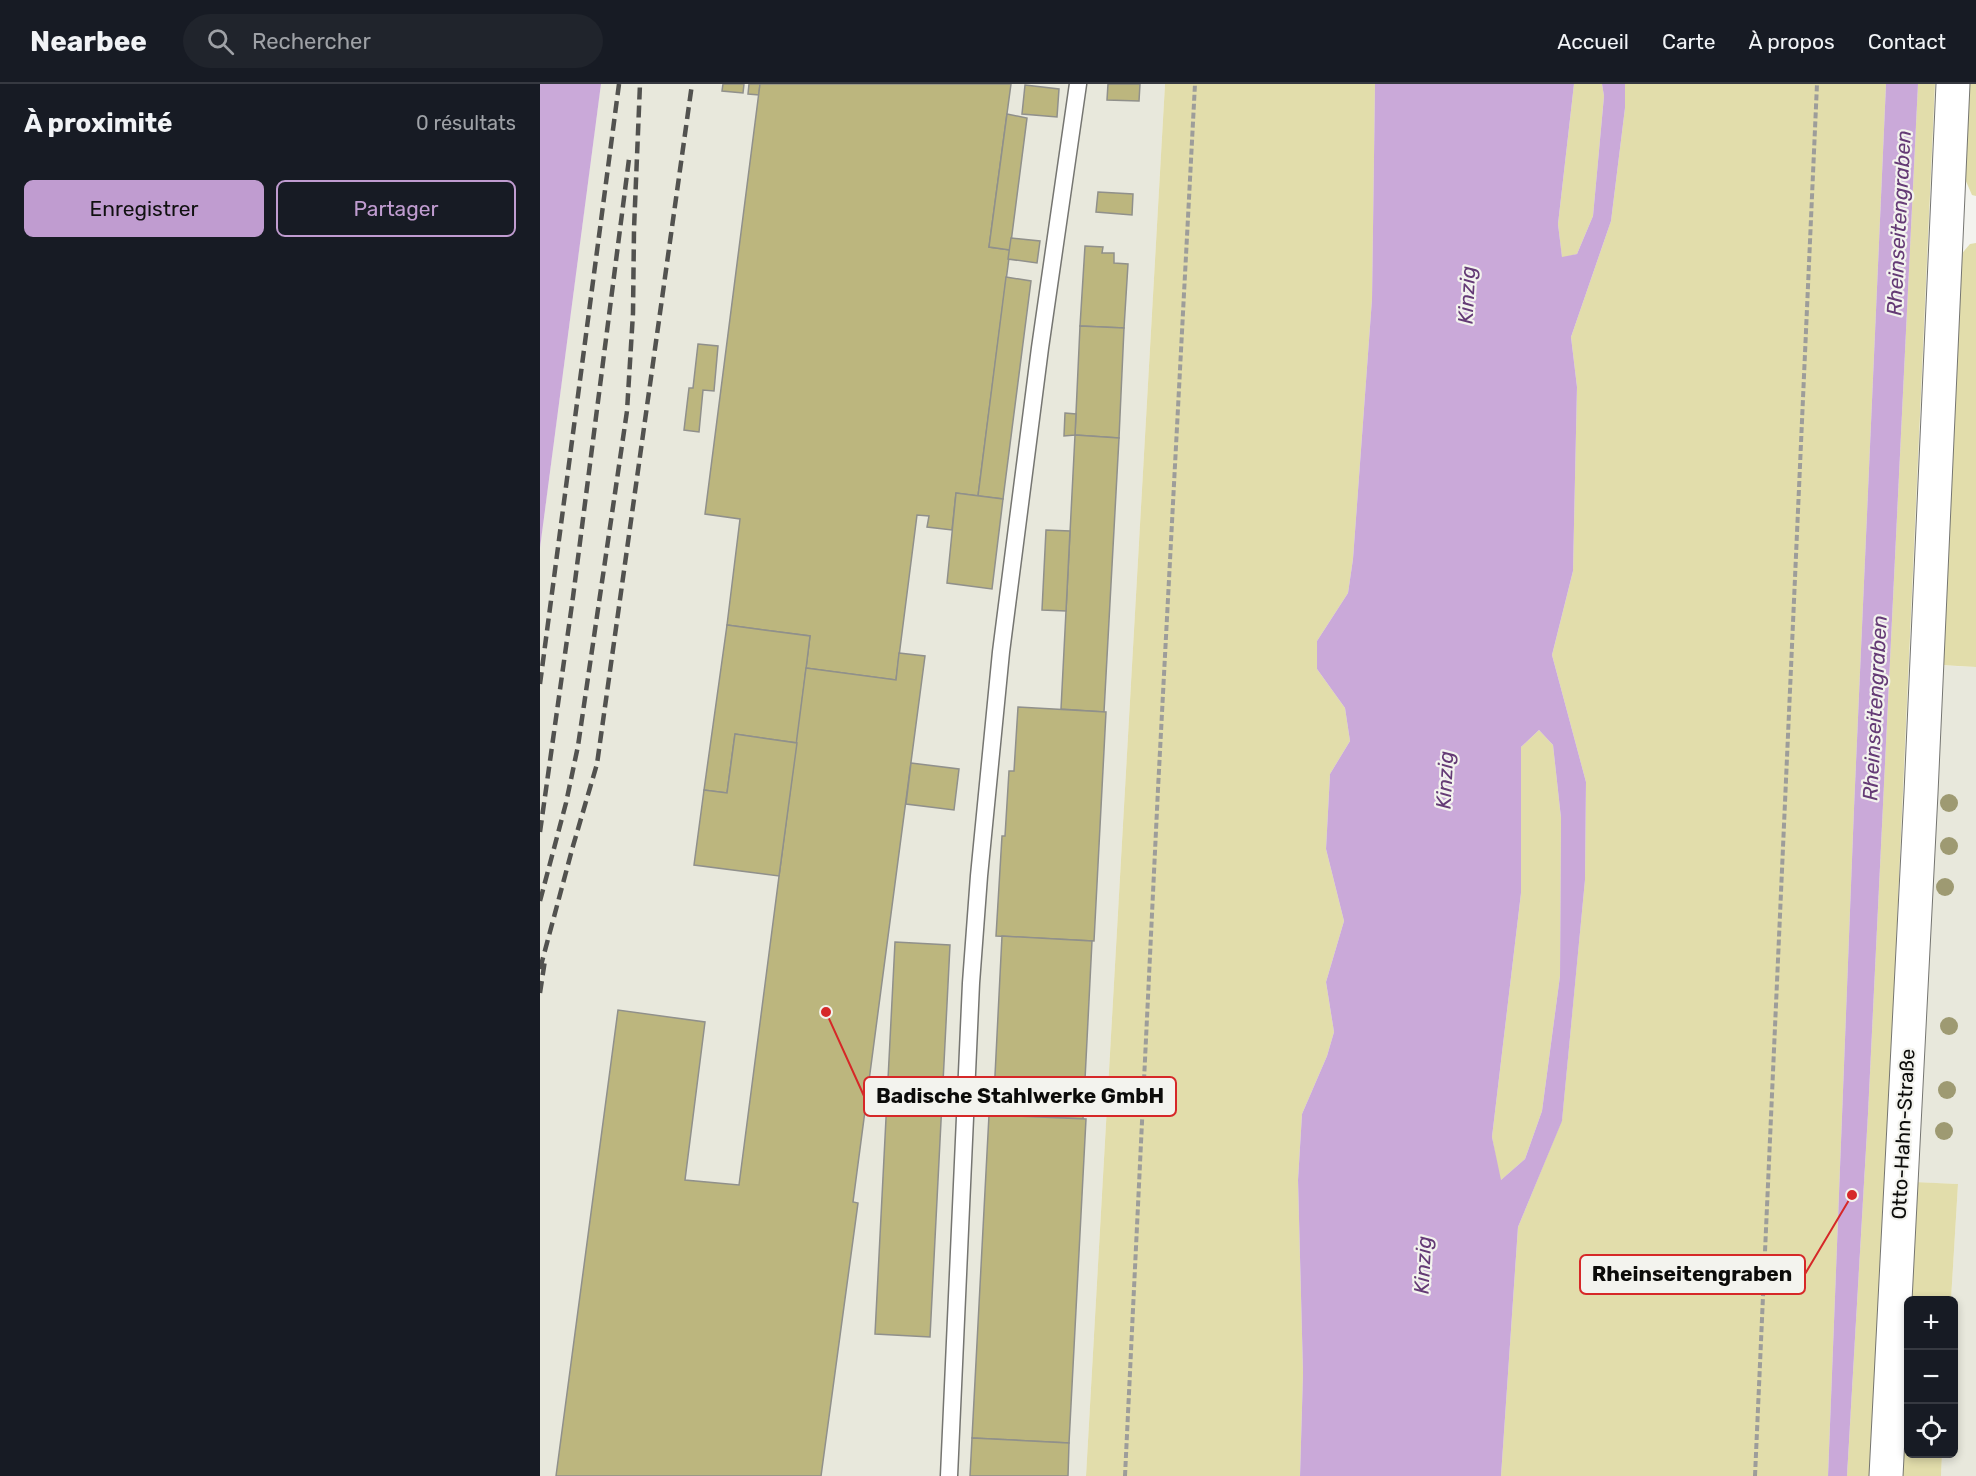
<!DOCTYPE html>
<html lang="fr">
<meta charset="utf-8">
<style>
:root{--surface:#171b24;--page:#20242c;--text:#f1f3f6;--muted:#9ea1a6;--line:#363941;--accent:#c09cd0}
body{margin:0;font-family:Rubik,sans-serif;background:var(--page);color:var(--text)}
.controls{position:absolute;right:18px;bottom:18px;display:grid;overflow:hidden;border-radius:9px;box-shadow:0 3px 9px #0003}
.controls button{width:54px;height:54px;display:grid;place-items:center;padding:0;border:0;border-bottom:2px solid var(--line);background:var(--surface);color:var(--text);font:30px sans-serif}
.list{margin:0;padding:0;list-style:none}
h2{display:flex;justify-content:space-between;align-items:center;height:78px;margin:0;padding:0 24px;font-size:26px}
h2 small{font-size:20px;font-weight:400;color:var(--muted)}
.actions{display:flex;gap:12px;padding:18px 24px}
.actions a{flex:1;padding:14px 0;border:2px solid var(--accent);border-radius:9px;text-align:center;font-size:21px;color:var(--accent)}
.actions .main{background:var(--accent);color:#111}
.icon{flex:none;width:33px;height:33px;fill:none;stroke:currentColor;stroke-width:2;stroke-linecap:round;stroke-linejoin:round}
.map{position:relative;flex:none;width:1436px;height:1392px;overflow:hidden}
header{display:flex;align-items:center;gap:36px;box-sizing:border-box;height:84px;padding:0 30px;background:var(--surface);border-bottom:2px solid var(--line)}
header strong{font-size:28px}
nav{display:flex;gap:33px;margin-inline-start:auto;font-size:21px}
.search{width:420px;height:54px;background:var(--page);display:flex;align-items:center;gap:15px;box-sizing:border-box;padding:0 21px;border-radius:33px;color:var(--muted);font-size:22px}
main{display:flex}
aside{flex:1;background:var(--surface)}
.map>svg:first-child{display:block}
.built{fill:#e8e8dc}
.green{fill:#e2ddab}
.water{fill:#caa9d9;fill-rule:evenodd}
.building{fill:#bcb67e;stroke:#90908b;stroke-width:1.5}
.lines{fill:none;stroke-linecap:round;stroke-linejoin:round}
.lane-casing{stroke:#757571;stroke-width:19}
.secondary-casing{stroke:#757571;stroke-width:35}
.path{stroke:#9d9d9a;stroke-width:4;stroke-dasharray:6 3;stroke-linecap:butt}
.lane{stroke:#fff;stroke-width:16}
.secondary{stroke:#fff;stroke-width:33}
.rail{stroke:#52524f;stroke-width:4.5;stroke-dasharray:12 6;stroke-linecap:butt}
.tree{fill:#9e9a72}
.labels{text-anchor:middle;stroke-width:4.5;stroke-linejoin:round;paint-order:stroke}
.street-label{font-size:20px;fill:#0c0c0a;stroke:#f3f3ee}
.water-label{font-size:21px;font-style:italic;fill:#643a75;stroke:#f3f3ee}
.leader{fill:none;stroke:#d62828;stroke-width:2}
.callout-dot{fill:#d62828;stroke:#f3f3ee;stroke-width:2}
.callout{fill:#f3f3ee;stroke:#d62828;stroke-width:2}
.callout-label{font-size:21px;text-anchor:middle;font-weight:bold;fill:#0c0c0a}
</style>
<header>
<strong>Nearbee</strong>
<div class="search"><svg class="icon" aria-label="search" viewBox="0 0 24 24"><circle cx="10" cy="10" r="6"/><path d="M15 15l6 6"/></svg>Rechercher</div>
<nav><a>Accueil</a><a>Carte</a><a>À propos</a><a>Contact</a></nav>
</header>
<main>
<aside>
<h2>À proximité<small>0 résultats</small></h2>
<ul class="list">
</ul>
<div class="actions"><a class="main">Enregistrer</a><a>Partager</a></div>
</aside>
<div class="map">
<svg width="1436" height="1392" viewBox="0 0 1436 1392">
<rect width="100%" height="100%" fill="#f3f3ee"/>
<g class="built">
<polygon points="61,0 625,0 546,1392 0,1392 0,464"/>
<polygon points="1370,580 1436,583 1436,1392 1401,1392 1402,1370 1414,1370 1414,1216 1411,1216 1418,1100 1346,1097"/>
</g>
<g class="green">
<polygon points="625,0 835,0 832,215 813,475 808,509 777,557 777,585 805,624 810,657 790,690 786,765 804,837 786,898 794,948 787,972 762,1030 758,1096 763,1289 760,1392 546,1392"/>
<polygon points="1034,0 1062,0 1064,12 1053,132 1037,170 1022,174 1018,140"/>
<polygon points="1085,0 1346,0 1314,724 1288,1392 961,1392 978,1143 1022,1036 1045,796 1046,698 1012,571 1033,487 1037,303 1031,253 1071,137 1085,24"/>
<polygon points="1378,0 1395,0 1332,1392 1307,1392 1328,1030"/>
<polygon points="1429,0 1436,0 1436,112 1432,111 1425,95"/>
<polygon points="1436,159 1436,583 1400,581 1419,173 1430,160"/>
<polygon points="999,646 1013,661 1021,734 1020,892 1002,1027 985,1075 960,1097 952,1053 981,809 981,663"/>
<polygon points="1374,1098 1418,1100 1411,1216 1368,1216 1368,1370 1402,1370 1401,1392 1360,1392"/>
</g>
<g class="water">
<polygon points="0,0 61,0 0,464"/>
<path d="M 835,0 L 1034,0 L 1018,140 L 1022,173 L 1037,170 L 1053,132 L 1064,12 L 1062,0 L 1085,0 L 1085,24 L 1071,137 L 1031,253 L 1037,303 L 1033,487 L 1012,571 L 1046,698 L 1045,796 L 1022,1037 L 978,1143 L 961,1392 L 760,1392 L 763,1289 L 758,1096 L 762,1030 L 787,972 L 794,948 L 786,898 L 804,837 L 786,765 L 790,690 L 810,657 L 805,624 L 777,585 L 777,557 L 808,509 L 813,475 L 832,215 ZM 999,646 L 1013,661 L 1021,734 L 1020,892 L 1002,1027 L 985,1075 L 961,1096 L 952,1053 L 981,809 L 981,663 Z"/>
<polygon points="1346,0 1378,0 1328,1030 1307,1392 1288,1392 1314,724"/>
</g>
<g class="building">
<polygon points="183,0 204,0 203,9 182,7"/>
<polygon points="209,0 220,0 219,11 208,10"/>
<polygon points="220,0 471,0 449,163 470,166 438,412 416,409 412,446 387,443 389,432 377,431 356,596 266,584 270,552 187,541 200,435 165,430"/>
<polygon points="568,0 600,0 599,17 567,16"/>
<polygon points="485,1 519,5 517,33 482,30"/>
<polygon points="467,30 487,34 470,166 449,163"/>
<polygon points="558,108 593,110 592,131 556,128"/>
<polygon points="471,154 500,157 497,179 468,175"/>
<polygon points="545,162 563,163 562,169 574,169 574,179 588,180 584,244 540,242"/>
<polygon points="466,193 491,197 463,415 438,412"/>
<polygon points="540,242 584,244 579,354 535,351"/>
<polygon points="158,260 178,262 174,307 163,306 159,348 144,346 149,304 153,304"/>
<polygon points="525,329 536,330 535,351 524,352"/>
<polygon points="535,351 579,354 564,628 521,625"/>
<polygon points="416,409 463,415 452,505 407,499"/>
<polygon points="506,446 530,447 526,527 502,526"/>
<polygon points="187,541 270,552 257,659 195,650 187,709 164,706"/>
<polygon points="359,569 385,572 313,1118 318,1119 281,1392 16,1392 78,926 165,938 145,1096 199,1101 266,584 356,596"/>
<polygon points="478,623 566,628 554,857 456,852 462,752 465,752 469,687 474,687"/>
<polygon points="195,650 257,659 239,792 154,781 164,706 187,709"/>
<polygon points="371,679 419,685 414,726 366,720"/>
<polygon points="462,852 552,857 543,1035 453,1031"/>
<polygon points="355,858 410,861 390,1253 335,1250"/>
<polygon points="449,1031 546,1035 529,1359 432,1354"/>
<polygon points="432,1354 529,1359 528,1392 430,1392"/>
</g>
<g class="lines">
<g class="lane-casing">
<polyline id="lane" points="409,1392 431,899 439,792 461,568 500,264 538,0"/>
</g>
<g class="secondary-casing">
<polyline id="secondary" points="1346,1392 1381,709 1413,0"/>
</g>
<g class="path">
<polyline points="585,1392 618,705 655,0"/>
<polyline points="1215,1392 1277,0"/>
</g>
<use href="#lane" class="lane"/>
<use href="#secondary" class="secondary"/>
<g class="rail">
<polyline points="0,600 79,0"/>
<polyline points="0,748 33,513 89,75"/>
<polyline points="0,817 26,719 38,662 87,327 93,229 94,145 100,0"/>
<polyline points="0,885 33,762 57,680 152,0"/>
<polyline points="0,909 5,876"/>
</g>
</g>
<g class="tree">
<circle cx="1409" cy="719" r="9"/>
<circle cx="1409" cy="762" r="9"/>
<circle cx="1405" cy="803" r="9"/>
<circle cx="1409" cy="942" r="9"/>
<circle cx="1407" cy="1006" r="9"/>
<circle cx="1404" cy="1047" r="9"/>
</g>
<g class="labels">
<g class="street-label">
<text transform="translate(1363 1050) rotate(-87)" y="7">Otto-Hahn-Straße</text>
</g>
<g class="water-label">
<text transform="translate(1359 139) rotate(-87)" y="7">Rheinseitengraben</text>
<text transform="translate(927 211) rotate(-87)" y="7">Kinzig</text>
<text transform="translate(1335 624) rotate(-87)" y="7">Rheinseitengraben</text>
<text transform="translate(905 696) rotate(-87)" y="7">Kinzig</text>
<text transform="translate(883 1181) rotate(-87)" y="7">Kinzig</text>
</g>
</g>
<path class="leader" d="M286 928L324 1012M1312 1111L1265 1190"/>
<g class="callout-dot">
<circle cx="286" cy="928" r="6"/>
<circle cx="1312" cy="1111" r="6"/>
</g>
<g class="callout">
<rect x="324" y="993" width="312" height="39" rx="6"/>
<rect x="1040" y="1171" width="225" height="39" rx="6"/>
</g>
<g class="callout-label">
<text x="480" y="1019">Badische Stahlwerke GmbH</text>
<text x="1152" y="1197">Rheinseitengraben</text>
</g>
</svg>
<div class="controls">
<button>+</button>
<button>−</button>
<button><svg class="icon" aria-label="locate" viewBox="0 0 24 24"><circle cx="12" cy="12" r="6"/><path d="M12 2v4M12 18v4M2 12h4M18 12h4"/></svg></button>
</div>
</div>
</main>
